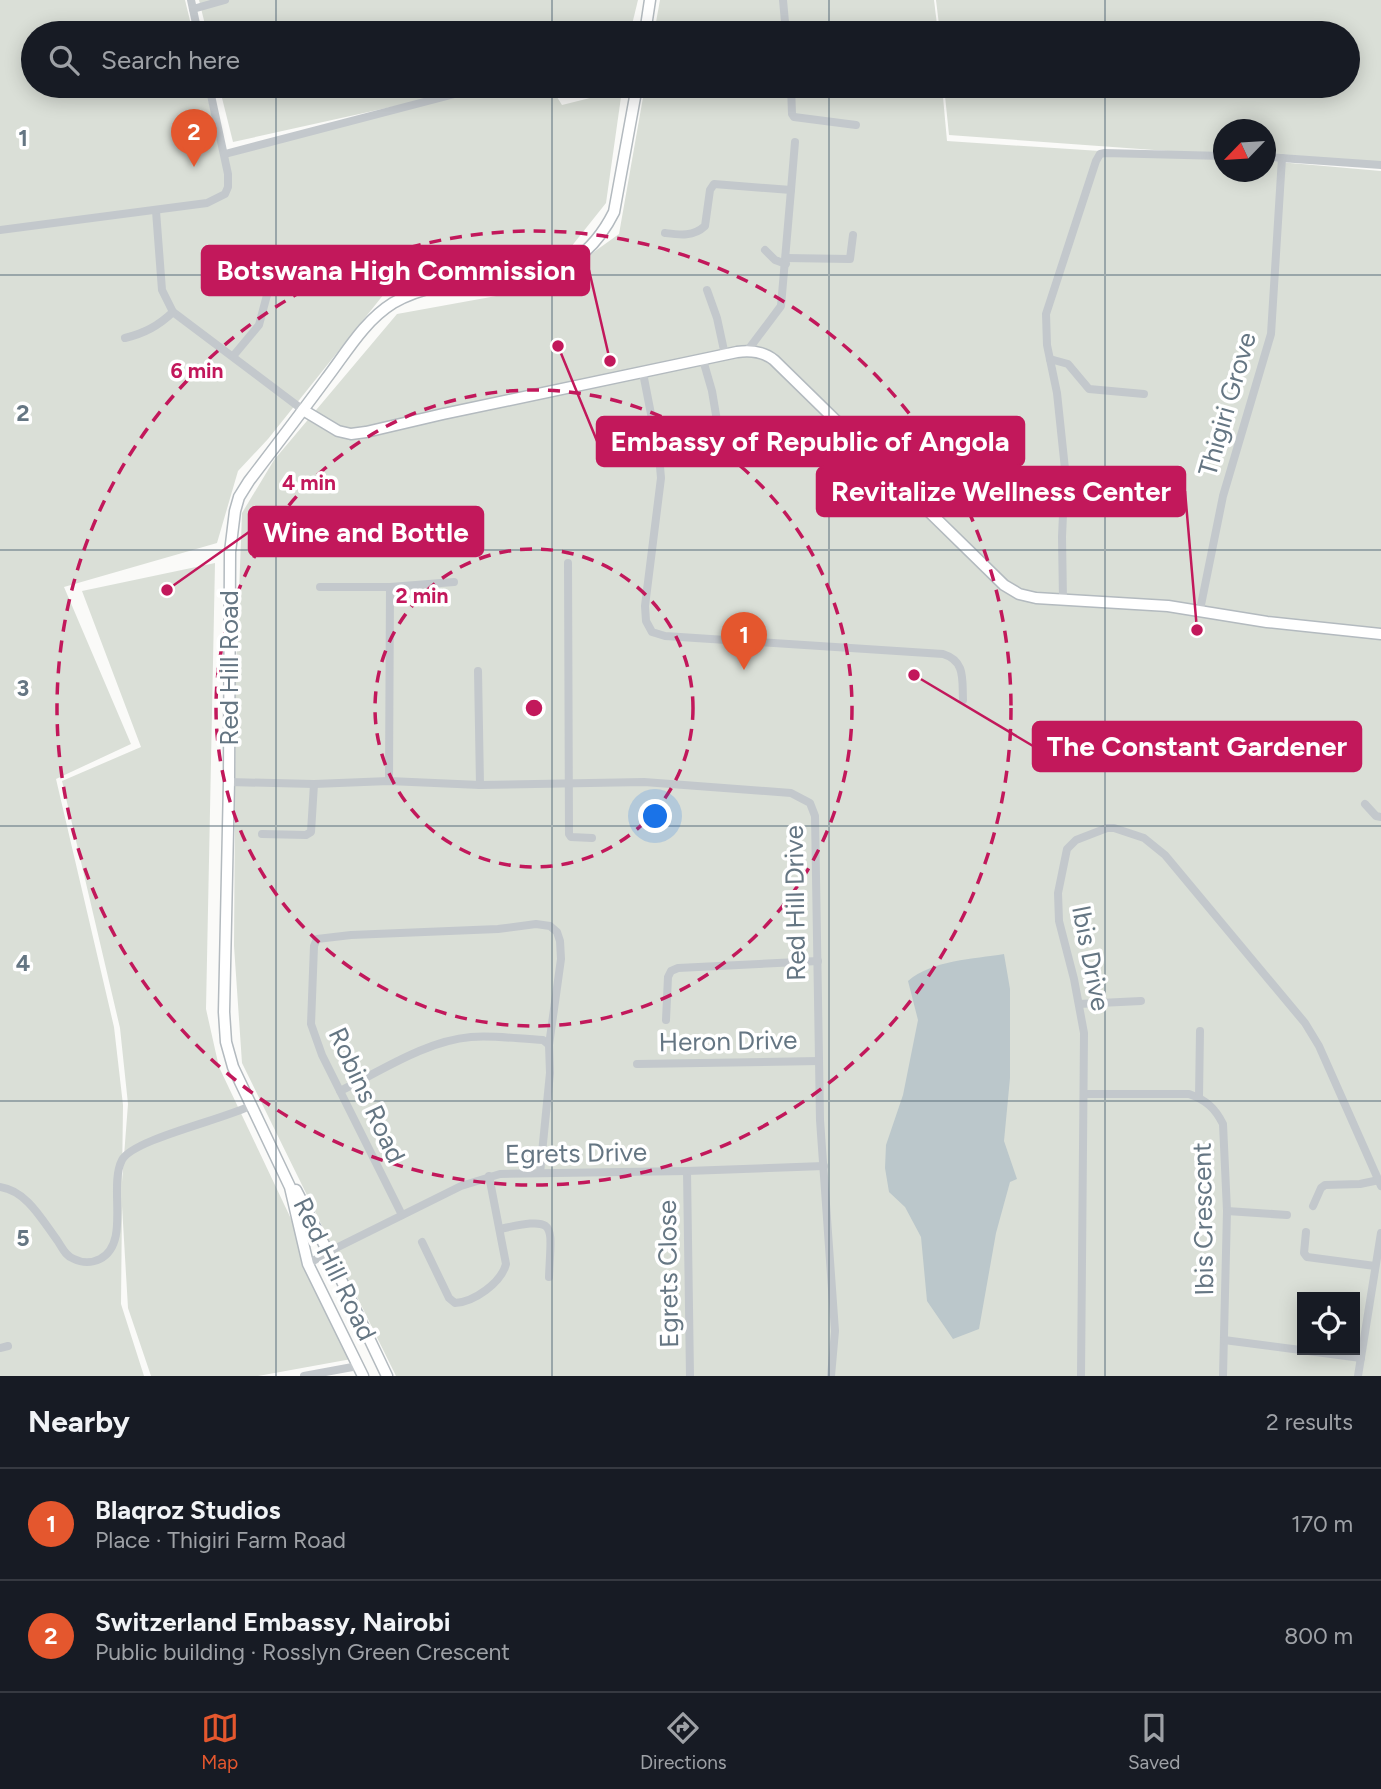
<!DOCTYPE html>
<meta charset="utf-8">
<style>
:root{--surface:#171b24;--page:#242831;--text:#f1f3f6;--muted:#9ea1a6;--line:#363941;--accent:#e4572e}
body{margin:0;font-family:Figtree,sans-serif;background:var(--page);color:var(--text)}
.controls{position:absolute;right:21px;bottom:21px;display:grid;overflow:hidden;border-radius:0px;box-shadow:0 4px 18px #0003}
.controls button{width:63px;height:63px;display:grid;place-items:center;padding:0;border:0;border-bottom:2px solid var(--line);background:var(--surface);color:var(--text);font:35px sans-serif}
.compass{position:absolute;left:1213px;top:119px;width:63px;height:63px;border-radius:50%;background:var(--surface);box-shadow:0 4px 18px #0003;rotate:245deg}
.you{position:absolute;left:656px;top:817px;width:24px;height:24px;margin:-18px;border:5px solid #fff;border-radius:50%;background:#1a73e8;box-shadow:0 0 0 10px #1a73e833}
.badge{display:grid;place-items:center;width:46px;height:46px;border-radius:50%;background:var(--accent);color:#fff;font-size:23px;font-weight:700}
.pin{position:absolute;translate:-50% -58px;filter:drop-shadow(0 2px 4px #0008)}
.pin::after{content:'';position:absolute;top:37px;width:24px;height:21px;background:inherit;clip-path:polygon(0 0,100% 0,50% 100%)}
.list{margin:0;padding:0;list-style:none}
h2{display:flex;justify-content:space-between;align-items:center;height:91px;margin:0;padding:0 28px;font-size:30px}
h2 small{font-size:23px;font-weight:400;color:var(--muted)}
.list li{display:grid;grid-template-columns:46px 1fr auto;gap:21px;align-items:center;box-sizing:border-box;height:112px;padding:0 28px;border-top:2px solid var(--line)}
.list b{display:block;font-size:26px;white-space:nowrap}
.list p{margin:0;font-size:23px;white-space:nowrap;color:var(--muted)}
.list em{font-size:23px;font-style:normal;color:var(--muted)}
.icon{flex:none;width:38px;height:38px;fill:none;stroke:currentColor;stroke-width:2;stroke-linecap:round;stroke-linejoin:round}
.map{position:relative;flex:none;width:1381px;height:1376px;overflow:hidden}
.search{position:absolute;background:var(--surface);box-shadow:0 4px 18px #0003;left:21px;right:21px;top:21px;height:77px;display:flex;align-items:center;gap:18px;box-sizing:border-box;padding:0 24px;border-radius:38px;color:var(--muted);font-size:26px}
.sheet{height:315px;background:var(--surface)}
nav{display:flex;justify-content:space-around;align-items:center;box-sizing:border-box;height:98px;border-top:2px solid var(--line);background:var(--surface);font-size:19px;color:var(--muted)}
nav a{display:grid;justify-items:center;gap:4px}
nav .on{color:var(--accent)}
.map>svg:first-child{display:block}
.green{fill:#dadfd7;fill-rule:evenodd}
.water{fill:#bbc7cb}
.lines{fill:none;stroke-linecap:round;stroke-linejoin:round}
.secondary-casing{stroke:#b3babf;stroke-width:13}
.street{stroke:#c3c8cc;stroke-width:8}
.secondary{stroke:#fff;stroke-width:10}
.grid{fill:none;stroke:#657683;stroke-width:2;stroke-opacity:0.55}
.ring{fill:none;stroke:#c2185b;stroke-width:3.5;stroke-dasharray:12 9}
.labels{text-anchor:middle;stroke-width:7;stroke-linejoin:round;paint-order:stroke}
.street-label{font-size:26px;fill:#657683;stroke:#fff}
.grid-label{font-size:23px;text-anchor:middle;font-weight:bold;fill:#657683;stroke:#fff;stroke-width:7;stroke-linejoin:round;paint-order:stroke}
.centre{fill:#c2185b;stroke:#fff;stroke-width:3.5}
.ring-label{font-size:21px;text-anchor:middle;font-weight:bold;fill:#c2185b;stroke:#fff;stroke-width:7;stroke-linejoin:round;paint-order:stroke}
.leader{fill:none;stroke:#c2185b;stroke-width:2.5}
.callout-dot{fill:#c2185b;stroke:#fff;stroke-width:2.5}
.callout{fill:#c2185b;stroke:#c2185b;stroke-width:2.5}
.callout-label{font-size:28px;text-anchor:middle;font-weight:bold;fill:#fff}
</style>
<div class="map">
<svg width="1381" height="1376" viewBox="0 0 1381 1376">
<rect width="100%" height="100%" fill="#fafaf8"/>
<g class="green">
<polygon points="0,0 185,0 193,33 33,33 33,86 205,86 221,152 491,88 550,86 562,105 622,90 606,203 563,257 388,289 268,439 238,471 217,543 64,587 131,744 56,779 114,1027 123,1105 122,1182 128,1104 120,1028 62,781 141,747 82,591 215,563 206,1009 219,1067 357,1358 258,1376 151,1376 128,1308 122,1206 121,1304 144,1376 0,1376"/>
<polygon points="199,0 638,0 630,33 207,33"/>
<polygon points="660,0 934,0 938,33 654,33"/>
<polygon points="936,0 1381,0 1381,168 1266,158 1266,130 1224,130 1223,155 949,135 944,86 1348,86 1348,33 940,33"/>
<polygon points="219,86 486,86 233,142"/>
<polygon points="554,86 613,86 559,96"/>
<path d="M 645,86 L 942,86 L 947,141 L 1223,159 L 1224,172 L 1266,172 L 1266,161 L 1381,171 L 1381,1376 L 396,1376 L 242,1063 L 234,946 L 236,673 L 242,513 L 274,460 L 397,314 L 545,287 L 619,234 ZM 1302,1297 L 1355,1297 L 1355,1350 L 1302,1350 Z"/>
</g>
<path class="water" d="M 1004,954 L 1010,989 L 1010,1078 L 1004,1141 L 1017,1179 L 1010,1182 L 996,1233 L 979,1329 L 953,1339 L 927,1301 L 921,1237 L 905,1207 L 889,1192 L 885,1168 L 886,1145 L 903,1095 L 918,1020 L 908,981 C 932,960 974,959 1004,954 Z"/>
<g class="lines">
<g class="secondary-casing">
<g id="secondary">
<polyline points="645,33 650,0"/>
<path d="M 303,410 L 338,431 L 351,434 L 366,432 L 443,414 L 737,352 C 751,350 763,351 774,360 L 1004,585 L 1019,594 L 1036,598 L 1168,606 L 1267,622 L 1381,634"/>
<polyline points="296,1190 328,1252 387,1376"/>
<path d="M 363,1376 L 308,1264 L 290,1187 L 233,1067 L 226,1042 L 224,1012 L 229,782 L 230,552 L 235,511 L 239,497 L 249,481 C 275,447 301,413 326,379 C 346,353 364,321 393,303 C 469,258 562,316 614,212 L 637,86"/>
</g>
</g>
<g class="street">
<polyline points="191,0 198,33"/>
<polyline points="783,0 786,33"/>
<polyline points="193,9 225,0"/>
<polyline points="791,86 792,114 794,117 856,125"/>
<polyline points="225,154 470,90"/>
<polyline points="1266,157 1381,165"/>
<polyline points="791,190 795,142"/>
<polyline points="156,211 162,290 173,312 303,410"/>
<polyline points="0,230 207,203 225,194 228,187 228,174 209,86"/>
<path d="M 665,233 C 680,235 693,237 705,226 L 710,190 L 714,184 L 791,190 L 781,306 L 748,350"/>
<polyline points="765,250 775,260 786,264"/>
<polyline points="786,258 850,259 853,235"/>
<polyline points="707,290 717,318 725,355"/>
<path d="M 125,338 C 145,333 158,326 173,312"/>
<polyline points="234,355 259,325 267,295"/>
<polyline points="1050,359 1068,364 1089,389 1144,394"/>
<polyline points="703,360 712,391 723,457"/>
<path d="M 643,373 L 659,455 L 661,478 L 645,606 L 646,621 L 652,632 L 665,636 L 943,654 C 966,661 962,680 963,700"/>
<polyline points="568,563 569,834 571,837 592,838"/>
<polyline points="320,587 390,587 454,582"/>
<polyline points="1063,600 1062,537 1065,469 1057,393 1047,345 1046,314 1096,161 1100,154 1105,153 1224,156"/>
<polyline points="1200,610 1223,496 1271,334 1282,158"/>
<polyline points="478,671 480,785"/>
<polyline points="389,781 390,587"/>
<polyline points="229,782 314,784 389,781 480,785 644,782 791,793 810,803 815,816 820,1120 835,1331 831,1376"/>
<polyline points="1365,804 1376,816 1381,817"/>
<polyline points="262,834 306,835 311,832 314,784"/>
<polyline points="1079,1004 1141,1001"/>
<polyline points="666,1020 668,977 671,971 678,968 818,961"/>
<polyline points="637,1064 819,1061"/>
<path d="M 340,1091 C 381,1071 425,1041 471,1037 C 494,1035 519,1039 543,1040 L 549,1045 L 550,1073 L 540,1173"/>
<path d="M 1084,1094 L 1189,1094 C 1206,1100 1215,1108 1223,1124 L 1227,1211 L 1223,1376"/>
<polyline points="1199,1097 1200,1031"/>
<polyline points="687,1171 690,1376"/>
<path d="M 0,1187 C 27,1191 42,1220 57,1240 C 62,1247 65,1256 74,1259 C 82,1263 92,1263 100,1259 C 131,1243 108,1187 122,1160 C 133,1139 226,1119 252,1105"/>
<polyline points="1313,1206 1321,1188 1325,1185 1360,1184 1379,1180"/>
<polyline points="1227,1211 1287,1215"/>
<polyline points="402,1215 322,1055 311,1024 314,946 317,939 351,935 498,929 536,924 550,926 557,932 560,941 561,959 549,1045"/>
<path d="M 500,1229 C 559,1216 551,1223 549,1277"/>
<polyline points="1306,1232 1304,1253 1307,1257 1375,1266"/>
<path d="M 422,1242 L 449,1298 L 455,1303 C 474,1302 501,1283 506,1264 L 489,1176"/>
<polyline points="308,1264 328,1252 461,1186 500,1174 687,1171 824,1166"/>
<polyline points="1224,1340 1361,1358"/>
<polyline points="0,1348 8,1346"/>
<polyline points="304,1376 358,1366"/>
<polyline points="1081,1376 1084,1033 1074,979 1059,921 1058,893 1067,849 1076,840 1107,828 1114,828 1144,838 1165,855 1305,1023 1319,1046 1381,1186"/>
<polyline points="1358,1376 1381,1233"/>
</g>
<use href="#secondary" class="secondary"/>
</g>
<path class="grid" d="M 276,0 L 276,33M 552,0 L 552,33M 829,0 L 829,33M 1105,0 L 1105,33M 276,86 L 276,1376M 552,86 L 552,1376M 829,86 L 829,1376M 1105,86 L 1105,1376M 0,275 L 1381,275M 0,550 L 1381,550M 0,826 L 1381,826M 0,1101 L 1381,1101"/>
<g class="ring">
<circle cx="534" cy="708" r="159"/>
<circle cx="534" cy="708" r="318"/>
<circle cx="534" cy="708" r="477"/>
</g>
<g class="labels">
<g class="street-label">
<text transform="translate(1227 404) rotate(-74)" y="9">Thigiri Grove</text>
<text transform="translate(229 668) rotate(-90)" y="9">Red Hill Road</text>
<text transform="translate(795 903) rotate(-91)" y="9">Red Hill Drive</text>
<text transform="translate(1091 958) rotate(79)" y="9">Ibis Drive</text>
<text transform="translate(728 1041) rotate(-1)" y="9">Heron Drive</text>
<text transform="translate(367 1095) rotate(65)" y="9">Robins Road</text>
<text transform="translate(576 1153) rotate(-1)" y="9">Egrets Drive</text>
<text transform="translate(1203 1219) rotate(-91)" y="9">Ibis Crescent</text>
<text transform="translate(335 1269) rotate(64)" y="9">Red Hill Road</text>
<text transform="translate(668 1274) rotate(-91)" y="9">Egrets Close</text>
</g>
</g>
<g class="grid-label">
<text x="23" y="146">1</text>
<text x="23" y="421">2</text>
<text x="23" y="696">3</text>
<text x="23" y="971">4</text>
<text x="23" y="1246">5</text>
</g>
<circle cx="534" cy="708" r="10" class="centre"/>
<g class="ring-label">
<text x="197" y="378">6 min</text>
<text x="309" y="490">4 min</text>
<text x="422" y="603">2 min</text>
</g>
<path class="leader" d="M610 361L589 270M558 346L597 441M1197 630L1185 491M167 590L249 532M914 675L1033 746"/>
<g class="callout-dot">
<circle cx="610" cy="361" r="7"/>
<circle cx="558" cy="346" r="7"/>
<circle cx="1197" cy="630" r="7"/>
<circle cx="167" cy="590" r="7"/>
<circle cx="914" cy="675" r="7"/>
</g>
<g class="callout">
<rect x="202" y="246" width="387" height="49" rx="7"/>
<rect x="597" y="417" width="427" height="49" rx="7"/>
<rect x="817" y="467" width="368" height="49" rx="7"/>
<rect x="249" y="507" width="234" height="49" rx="7"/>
<rect x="1033" y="722" width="328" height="49" rx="7"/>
</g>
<g class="callout-label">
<text x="396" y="280">Botswana High Commission</text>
<text x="810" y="451">Embassy of Republic of Angola</text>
<text x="1001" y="501">Revitalize Wellness Center</text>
<text x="366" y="542">Wine and Bottle</text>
<text x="1197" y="756">The Constant Gardener</text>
</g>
</svg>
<div class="controls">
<button><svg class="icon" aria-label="locate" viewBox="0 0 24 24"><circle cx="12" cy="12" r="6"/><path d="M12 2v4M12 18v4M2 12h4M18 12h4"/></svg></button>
</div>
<svg class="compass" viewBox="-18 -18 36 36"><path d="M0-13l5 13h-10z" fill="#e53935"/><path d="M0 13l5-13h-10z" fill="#9ea1a6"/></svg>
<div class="you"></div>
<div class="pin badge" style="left:744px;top:670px">1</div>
<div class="pin badge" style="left:194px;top:167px">2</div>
<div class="search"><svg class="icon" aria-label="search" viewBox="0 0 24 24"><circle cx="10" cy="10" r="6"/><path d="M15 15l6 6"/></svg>Search here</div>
</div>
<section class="sheet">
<h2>Nearby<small>2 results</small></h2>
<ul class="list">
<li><span class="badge">1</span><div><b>Blaqroz Studios</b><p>Place · Thigiri Farm Road</p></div><em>170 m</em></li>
<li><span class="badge">2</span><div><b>Switzerland Embassy, Nairobi</b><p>Public building · Rosslyn Green Crescent</p></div><em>800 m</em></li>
</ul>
</section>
<nav>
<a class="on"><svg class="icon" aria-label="map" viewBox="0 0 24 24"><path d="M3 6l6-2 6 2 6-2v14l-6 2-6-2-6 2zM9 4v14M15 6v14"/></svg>Map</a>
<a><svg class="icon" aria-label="directions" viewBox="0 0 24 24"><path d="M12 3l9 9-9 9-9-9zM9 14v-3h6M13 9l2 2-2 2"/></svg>Directions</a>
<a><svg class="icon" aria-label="saved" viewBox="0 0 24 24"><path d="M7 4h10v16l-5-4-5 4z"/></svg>Saved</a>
</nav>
